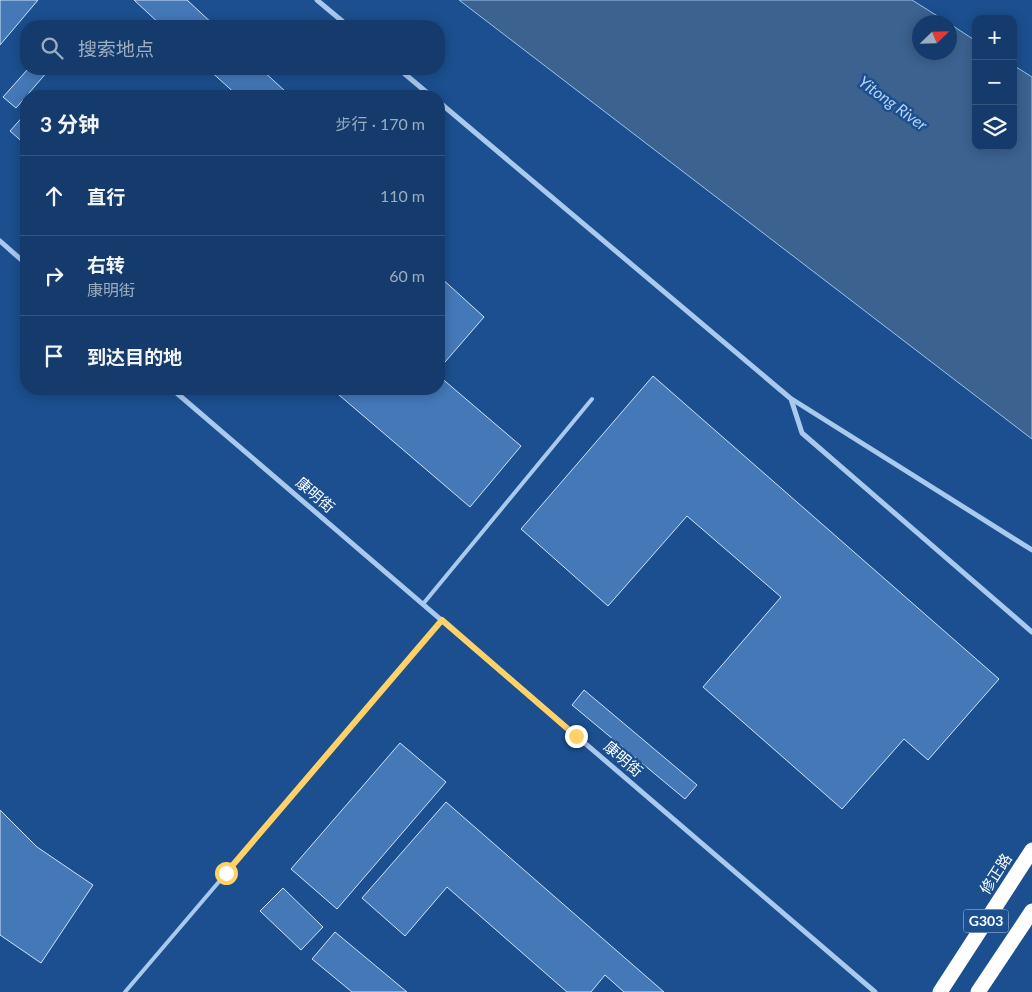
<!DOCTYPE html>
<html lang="zh">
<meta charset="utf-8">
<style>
:root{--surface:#143b6b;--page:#214673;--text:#f1f3f6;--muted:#9dadc1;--line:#33557e}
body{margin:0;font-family:Lato,"Noto Sans SC",sans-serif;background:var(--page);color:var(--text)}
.controls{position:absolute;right:15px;top:15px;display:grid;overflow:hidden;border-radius:10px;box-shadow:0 2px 12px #0003}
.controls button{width:45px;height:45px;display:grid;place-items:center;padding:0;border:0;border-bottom:1px solid var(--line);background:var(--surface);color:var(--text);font:25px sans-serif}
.compass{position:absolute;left:912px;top:15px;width:45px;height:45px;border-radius:50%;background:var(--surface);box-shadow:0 2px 12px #0003;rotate:67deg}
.stop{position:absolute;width:15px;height:15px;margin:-11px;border:4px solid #ffd166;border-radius:50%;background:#fff}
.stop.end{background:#ffd166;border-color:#fff;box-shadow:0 1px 5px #0008}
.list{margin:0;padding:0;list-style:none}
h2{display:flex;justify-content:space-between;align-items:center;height:65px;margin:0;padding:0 20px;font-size:21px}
h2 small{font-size:16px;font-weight:400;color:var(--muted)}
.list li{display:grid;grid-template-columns:32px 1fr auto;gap:15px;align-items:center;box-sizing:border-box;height:80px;padding:0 20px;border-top:1px solid var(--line)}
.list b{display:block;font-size:19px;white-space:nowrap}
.list p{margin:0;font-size:16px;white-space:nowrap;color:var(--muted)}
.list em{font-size:16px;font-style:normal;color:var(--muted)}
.icon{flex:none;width:28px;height:28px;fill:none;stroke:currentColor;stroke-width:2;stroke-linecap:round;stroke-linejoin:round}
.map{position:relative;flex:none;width:1032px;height:992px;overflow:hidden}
.search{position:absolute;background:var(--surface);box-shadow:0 2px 12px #0003;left:20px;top:20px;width:425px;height:55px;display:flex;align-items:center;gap:12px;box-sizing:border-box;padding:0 18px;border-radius:20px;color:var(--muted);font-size:19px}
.panel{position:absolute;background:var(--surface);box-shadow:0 2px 12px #0003;left:20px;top:90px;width:425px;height:305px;border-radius:20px}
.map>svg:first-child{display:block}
.water{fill:#3c6290;stroke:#9cc4f0}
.building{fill:#4478b7;stroke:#cfe3fa}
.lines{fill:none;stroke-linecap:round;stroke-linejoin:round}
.lane{stroke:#a9c9ee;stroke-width:4}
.street{stroke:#a9c9ee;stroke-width:5}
.highway{stroke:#fff;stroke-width:15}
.route{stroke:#ffd166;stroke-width:6}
.labels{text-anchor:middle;stroke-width:5;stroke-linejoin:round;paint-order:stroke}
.shield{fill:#1b4f8f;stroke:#bbcadd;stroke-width:1}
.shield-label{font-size:14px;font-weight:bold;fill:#fff}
.street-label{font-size:15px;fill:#fff;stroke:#1b4f8f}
.water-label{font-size:16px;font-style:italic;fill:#b5d3f5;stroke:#1b4f8f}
</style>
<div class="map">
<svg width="1032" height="992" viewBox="0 0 1032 992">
<rect width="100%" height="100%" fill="#1b4f8f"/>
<polygon class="water" points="459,0 912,0 947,22 920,22 920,52 950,52 950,24 976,41 976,146 1013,146 1013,65 1032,77 1032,439"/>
<g class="building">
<polygon points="0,0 38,0 0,45"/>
<polygon points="134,0 187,0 215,26 162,26"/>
<polygon points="28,69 45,69 48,71 16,108 3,97"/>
<polygon points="208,69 261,69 286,92 282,96 238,96"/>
<polygon points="26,113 26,145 10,131"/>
<polygon points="439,276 484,317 439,369"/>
<polygon points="439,376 521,446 470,507 332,389 439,389"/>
<polygon points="653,376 999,679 928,760 904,739 842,809 703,687 781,597 687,516 608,606 521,529"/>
<polygon points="584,690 697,785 685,799 572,705"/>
<polygon points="400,743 446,782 337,909 291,869"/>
<polygon points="446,802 664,992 624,992 605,975 591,992 567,992 447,887 405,936 362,898"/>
<polygon points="0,810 37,847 93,885 41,963 0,935"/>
<polygon points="283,888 323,927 301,950 260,911"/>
<polygon points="335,932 407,992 352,992 312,959"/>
</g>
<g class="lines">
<g class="lane">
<polyline points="423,604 592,399"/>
<polyline points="125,992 442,620"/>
</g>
<g class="street">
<polyline points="317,0 348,26"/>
<polyline points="399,69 431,96"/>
<polyline points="439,102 790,398 1032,550"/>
<polyline points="0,241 26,264"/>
<polyline points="172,389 875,992"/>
<polyline points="791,399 802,433 1032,632"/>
</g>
<g class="highway">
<polyline points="940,992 1032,850"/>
<polyline points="978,992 1032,911"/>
</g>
</g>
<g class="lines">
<polyline class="route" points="226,873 442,620 576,736"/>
</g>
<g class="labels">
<rect class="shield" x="963.5" y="909.5" width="45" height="23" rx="4"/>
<g class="shield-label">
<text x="986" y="926">G303</text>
</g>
<g class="street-label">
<text transform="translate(315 495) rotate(41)" y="5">康明街</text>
<text transform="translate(623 759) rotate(41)" y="5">康明街</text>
<text transform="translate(996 874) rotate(-57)" y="5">修正路</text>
</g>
<g class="water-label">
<text transform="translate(893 103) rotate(36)" y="6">Yitong River</text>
</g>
</g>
</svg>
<div class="controls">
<button>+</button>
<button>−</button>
<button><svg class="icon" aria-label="layers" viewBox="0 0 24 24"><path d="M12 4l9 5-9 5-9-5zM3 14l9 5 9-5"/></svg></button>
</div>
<svg class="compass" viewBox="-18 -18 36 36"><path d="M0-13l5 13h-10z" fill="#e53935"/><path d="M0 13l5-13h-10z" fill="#9dadc1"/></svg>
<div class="stop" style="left:226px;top:873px"></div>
<div class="stop end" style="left:576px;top:736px"></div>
<div class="search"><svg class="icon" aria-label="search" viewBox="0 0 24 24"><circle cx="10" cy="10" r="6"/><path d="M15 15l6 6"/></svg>搜索地点</div>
<section class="panel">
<h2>3 分钟<small>步行 · 170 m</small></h2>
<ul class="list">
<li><svg class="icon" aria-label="ahead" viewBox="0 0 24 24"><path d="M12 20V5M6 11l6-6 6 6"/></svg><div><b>直行</b></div><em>110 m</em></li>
<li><svg class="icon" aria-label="right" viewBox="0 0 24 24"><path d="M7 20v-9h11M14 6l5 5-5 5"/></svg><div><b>右转</b><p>康明街</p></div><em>60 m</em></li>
<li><svg class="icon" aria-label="arrive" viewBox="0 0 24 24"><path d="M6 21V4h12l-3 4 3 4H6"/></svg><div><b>到达目的地</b></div></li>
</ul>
</section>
</div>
